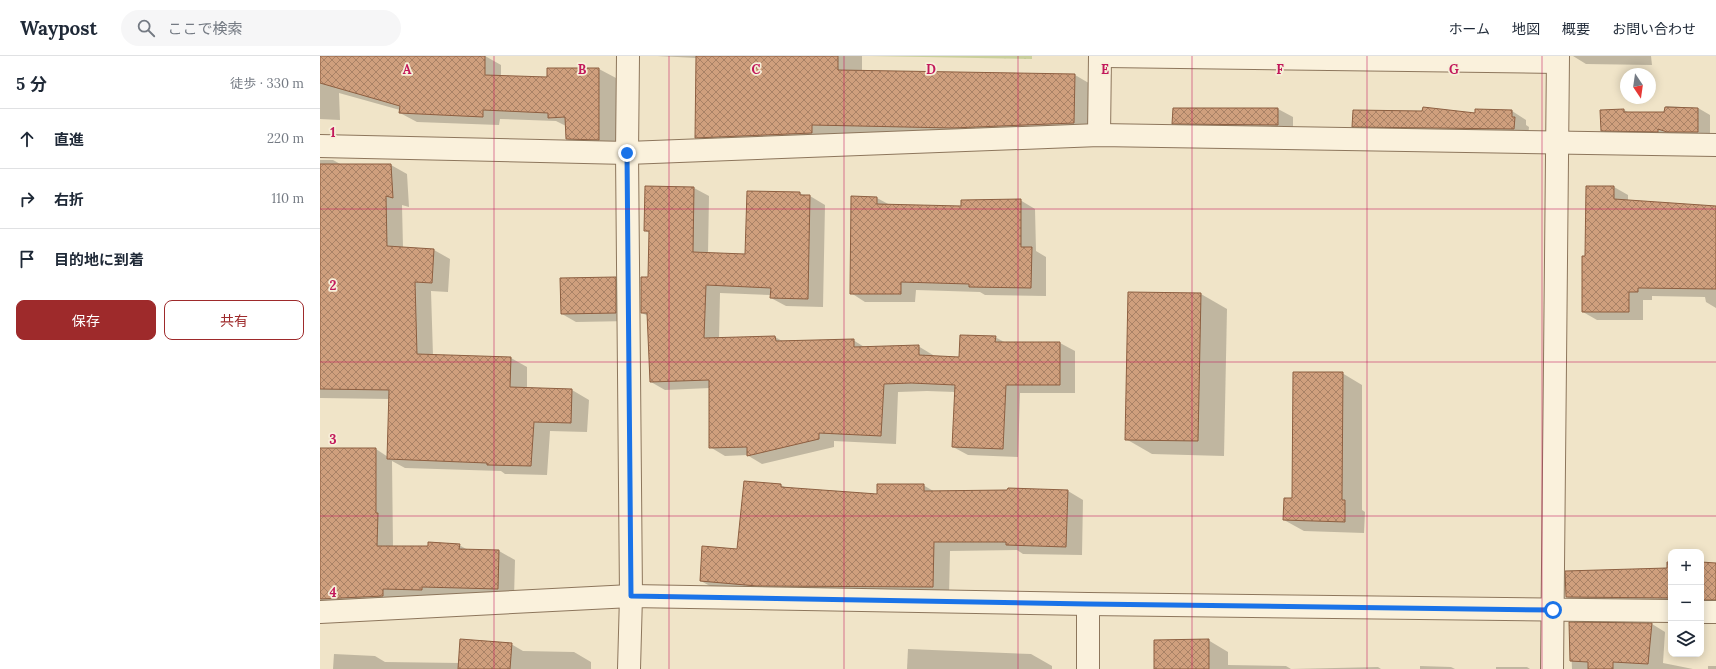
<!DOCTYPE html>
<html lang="ja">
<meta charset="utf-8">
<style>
:root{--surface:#fff;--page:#f6f6f7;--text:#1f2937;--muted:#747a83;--line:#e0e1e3;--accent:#9e2a2b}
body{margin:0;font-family:Lora,"Noto Sans JP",serif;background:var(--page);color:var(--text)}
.controls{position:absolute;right:12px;bottom:12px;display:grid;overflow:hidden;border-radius:8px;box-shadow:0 2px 10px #0003}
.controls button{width:36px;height:36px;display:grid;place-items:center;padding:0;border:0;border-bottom:1px solid var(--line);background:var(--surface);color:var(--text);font:20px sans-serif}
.compass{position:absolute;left:1300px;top:12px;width:36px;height:36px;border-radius:50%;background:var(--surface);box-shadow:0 2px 10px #0003;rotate:167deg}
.stop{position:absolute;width:12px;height:12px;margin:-9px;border:3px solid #1a73e8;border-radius:50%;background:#fff}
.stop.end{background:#1a73e8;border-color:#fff;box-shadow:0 1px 4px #0008}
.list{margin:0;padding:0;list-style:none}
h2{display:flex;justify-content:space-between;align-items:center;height:52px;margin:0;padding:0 16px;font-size:17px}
h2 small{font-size:13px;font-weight:400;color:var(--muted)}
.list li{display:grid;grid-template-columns:26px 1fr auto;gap:12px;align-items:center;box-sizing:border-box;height:60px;padding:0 16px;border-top:1px solid var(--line)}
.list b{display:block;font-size:15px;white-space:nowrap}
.list em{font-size:13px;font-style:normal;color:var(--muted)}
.actions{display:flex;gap:8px;padding:12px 16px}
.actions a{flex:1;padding:9px 0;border:1px solid var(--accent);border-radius:8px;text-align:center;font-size:14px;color:var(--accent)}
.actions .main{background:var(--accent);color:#fff}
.icon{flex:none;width:22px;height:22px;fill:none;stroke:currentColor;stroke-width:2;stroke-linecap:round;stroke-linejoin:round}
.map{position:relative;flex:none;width:1396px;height:613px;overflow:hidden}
header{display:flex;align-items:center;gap:24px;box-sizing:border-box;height:56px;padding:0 20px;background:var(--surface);border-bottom:1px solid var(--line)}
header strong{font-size:19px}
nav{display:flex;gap:22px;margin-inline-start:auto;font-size:14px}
.search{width:280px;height:36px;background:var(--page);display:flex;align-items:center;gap:10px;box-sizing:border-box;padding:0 14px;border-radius:22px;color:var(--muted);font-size:15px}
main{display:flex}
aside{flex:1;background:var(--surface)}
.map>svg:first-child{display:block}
.park{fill:url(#park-crowns)}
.shadow{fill:#0003}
.building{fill:url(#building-cross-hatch);stroke:#8d5f41}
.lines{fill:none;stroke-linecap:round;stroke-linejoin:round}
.minor-casing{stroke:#8d765c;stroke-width:24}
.minor{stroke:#faf1dc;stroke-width:22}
.route{stroke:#1a73e8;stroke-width:5}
.grid{fill:none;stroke:#c2185b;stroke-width:1;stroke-opacity:0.55}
.grid-label{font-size:13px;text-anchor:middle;font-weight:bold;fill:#c2185b;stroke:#f7eed8;stroke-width:3.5;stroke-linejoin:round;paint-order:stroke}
</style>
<header>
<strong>Waypost</strong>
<div class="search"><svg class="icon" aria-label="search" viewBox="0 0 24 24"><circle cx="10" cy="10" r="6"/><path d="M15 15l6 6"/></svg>ここで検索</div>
<nav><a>ホーム</a><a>地図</a><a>概要</a><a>お問い合わせ</a></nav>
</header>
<main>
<aside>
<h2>5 分<small>徒歩 · 330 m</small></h2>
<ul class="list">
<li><svg class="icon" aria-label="ahead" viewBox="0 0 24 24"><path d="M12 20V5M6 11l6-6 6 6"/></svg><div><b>直進</b></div><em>220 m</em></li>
<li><svg class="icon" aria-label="right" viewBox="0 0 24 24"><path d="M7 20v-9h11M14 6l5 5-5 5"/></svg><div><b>右折</b></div><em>110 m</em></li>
<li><svg class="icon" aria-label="arrive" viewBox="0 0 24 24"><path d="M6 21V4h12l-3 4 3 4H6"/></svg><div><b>目的地に到着</b></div></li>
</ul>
<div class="actions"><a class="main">保存</a><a>共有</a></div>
</aside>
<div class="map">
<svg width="1396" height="613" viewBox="0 0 1396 613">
<defs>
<pattern id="park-crowns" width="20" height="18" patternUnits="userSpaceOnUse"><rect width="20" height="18" fill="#c9cf9b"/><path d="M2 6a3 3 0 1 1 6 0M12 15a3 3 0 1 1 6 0" fill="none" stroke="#aeb285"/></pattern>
<pattern id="building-cross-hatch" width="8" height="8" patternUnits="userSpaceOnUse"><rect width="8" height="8" fill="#cf9f7d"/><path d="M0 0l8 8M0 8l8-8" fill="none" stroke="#a98266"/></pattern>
</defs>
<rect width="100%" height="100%" fill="#f0e4c8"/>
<polygon class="park" points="549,0 712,0 712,3"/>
<g class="shadow">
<polygon points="0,0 165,0 181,9 181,21 228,22 228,13 279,13 296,22 296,93 264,92 247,83 246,70 236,65 180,63 179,69 97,66 80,57 80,54 19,37 20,64 0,63"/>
<polygon points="337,0 542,0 542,15 755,19 779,33 777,81 400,95 376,81 377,2"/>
<polygon points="1253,0 1331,0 1332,9 1266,8"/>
<polygon points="1346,50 1378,52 1390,59 1390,83 1294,81 1282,74 1281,55 1304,54 1310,57 1345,57"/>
<polygon points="958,53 973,61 973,77 868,76 853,67"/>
<polygon points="1192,55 1206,64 1206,69 1209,71 1208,81 1048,79 1033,70"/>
<polygon points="0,104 13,104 22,109 71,109 87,118 89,151 82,149 83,192 114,194 130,203 128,236 111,235 113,300 191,302 207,311 207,332 252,334 269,344 267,376 230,375 227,419 185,418 181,415 85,412 72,405 73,491 139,489 148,494 179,495 195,504 194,542 15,552 0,543 0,393 56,393 68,401 70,343 0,342"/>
<polygon points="1294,131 1308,139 1308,145 1396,151 1396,252 1386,246 1385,241 1332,240 1332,244 1323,244 1323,264 1277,264 1263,256 1266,201"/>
<polygon points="374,132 389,140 388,198 426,199 480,137 485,140 490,140 505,149 503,251 466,250 451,242 451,239 400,237 399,283 455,281 464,286 533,284 546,292 598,290 613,299 613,301 640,302 675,281 686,287 740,287 755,295 755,337 700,337 698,401 648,399 633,391 635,336 607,335 578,336 576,388 514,385 514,391 442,408 427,399 405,400 390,391 390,332 345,334 331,326 328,260 322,257 329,222 330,177 325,175"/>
<polygon points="557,142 570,149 642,151 700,144 715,153 716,195 726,201 726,240 665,239 660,236 596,234 595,246 545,246 531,237"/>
<polygon points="295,222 310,231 310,265 256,266 242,258"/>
<polygon points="809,237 881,238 907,253 904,400 832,398 806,383"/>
<polygon points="1022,317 1042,329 1042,454 1045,456 1044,477 984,475 964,464"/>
<polygon points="461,429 468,433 558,439 603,429 615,436 748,435 763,444 762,499 703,498 697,494 630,495 629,540 397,534 381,525 418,494"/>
<polygon points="1351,507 1351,552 1264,551 1247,541 1348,513"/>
<polygon points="1381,507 1396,508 1396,554 1381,560"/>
<polygon points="1250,567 1332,568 1345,576 1343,607 1373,613 1252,613"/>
<polygon points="888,584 908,596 908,609 966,610 971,613 1058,611 1061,613 835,613"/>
<polygon points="191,588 203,595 254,596 271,606 271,613 13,613 14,598 55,600 65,606 140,607"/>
<polygon points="588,593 711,598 732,610 732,613 587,613"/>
<polygon points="1100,610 1131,611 1135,613 1100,613"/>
<rect x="1388" y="610" width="8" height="3"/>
<polygon points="1176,611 1207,611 1210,613 1176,613"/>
</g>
<g class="building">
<polygon points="0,0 165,0 165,19 227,21 227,12 279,12 279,84 246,83 245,61 228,62 228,57 163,54 163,61 79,57 80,50 0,27"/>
<polygon points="376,0 518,0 518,14 755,18 754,67 632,72 492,69 492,77 375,82"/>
<polygon points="1103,51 1155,57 1155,53 1192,54 1192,61 1195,61 1194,73 1032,71 1033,54 1102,55"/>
<polygon points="1345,51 1378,52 1378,76 1347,76 1338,73 1338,76 1281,75 1280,54 1304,53 1304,56 1344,56"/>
<polygon points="853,52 958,52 958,69 852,68"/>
<polygon points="0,108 71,108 73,142 66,140 67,190 114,193 112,227 95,226 97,298 191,301 190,331 252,333 251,367 214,366 211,410 167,409 167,407 67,403 69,334 0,333"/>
<polygon points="325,130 374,131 373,196 425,198 427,135 480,136 480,139 490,139 488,243 450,242 451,232 386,229 384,282 455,280 456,285 534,283 534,291 599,289 599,299 639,301 640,279 676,280 675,286 740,286 740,329 686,329 683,393 632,391 635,329 591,327 564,328 561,380 499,377 499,383 427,400 427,391 389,392 389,324 330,326 327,257 321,257 321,221 328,221 329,175 324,175"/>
<polygon points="1266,130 1294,130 1294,143 1396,150 1396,233 1318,232 1318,236 1309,236 1309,256 1262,256 1262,200 1265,200"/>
<polygon points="531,140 557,141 557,148 641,150 641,144 701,143 701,191 712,191 711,232 649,231 649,228 581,226 581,238 530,238"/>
<polygon points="296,221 296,257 241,258 240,222"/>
<polygon points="808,236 881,237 878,385 805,384"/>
<polygon points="973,316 1023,316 1022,444 1025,444 1025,466 963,464 964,442 972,442"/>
<polygon points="0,392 56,392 56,457 58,457 57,490 108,490 108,486 140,488 139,493 179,494 178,533 102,531 102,534 63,533 63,540 0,543"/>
<polygon points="424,425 461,428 461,431 557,438 557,428 604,428 604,435 687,434 688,432 748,434 746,491 686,489 686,486 614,486 613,531 437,530 380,525 382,490 417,493"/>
<polygon points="1347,506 1351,506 1351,542 1246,541 1245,515 1347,512"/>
<polygon points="1381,506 1396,507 1396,544 1381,544"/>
<polygon points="1249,566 1332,567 1328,608 1293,606 1293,613 1268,613 1268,606 1250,605"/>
<polygon points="140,583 192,587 190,613 138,613"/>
<polygon points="889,583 889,613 834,613 834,584"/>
</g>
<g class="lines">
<g class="minor-casing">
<g id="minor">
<polyline points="308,0 307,97 311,540 309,613"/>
<polyline points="786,0 1237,6"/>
<polyline points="779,79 780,0"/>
<polyline points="0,90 307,97 779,79 1396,89"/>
<polyline points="0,556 311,540 768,548 1351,555"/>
<polyline points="1381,556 1396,556"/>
<polyline points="768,613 768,548"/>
<polyline points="1232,613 1238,0"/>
</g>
</g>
<use href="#minor" class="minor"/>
</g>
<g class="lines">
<polyline class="route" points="307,97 311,540 768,548 1233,554"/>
</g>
<path class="grid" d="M 174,0 L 174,613M 349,0 L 349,613M 524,0 L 524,613M 698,0 L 698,613M 872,0 L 872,613M 1047,0 L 1047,613M 1222,0 L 1222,613M 0,153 L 1396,153M 0,306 L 1396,306M 0,460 L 1396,460"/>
<g class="grid-label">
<text x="87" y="18">A</text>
<text x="262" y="18">B</text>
<text x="436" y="18">C</text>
<text x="611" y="18">D</text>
<text x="785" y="18">E</text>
<text x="960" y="18">F</text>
<text x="1134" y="18">G</text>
<text x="13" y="81">1</text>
<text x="13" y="234">2</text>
<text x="13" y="388">3</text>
<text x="13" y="541">4</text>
</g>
</svg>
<div class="controls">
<button>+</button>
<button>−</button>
<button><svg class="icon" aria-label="layers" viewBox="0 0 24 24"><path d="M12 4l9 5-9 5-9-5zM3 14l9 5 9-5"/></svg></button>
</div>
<svg class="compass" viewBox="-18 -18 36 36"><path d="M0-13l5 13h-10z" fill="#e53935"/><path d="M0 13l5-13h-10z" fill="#747a83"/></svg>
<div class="stop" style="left:1233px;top:554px"></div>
<div class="stop end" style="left:307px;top:97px"></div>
</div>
</main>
